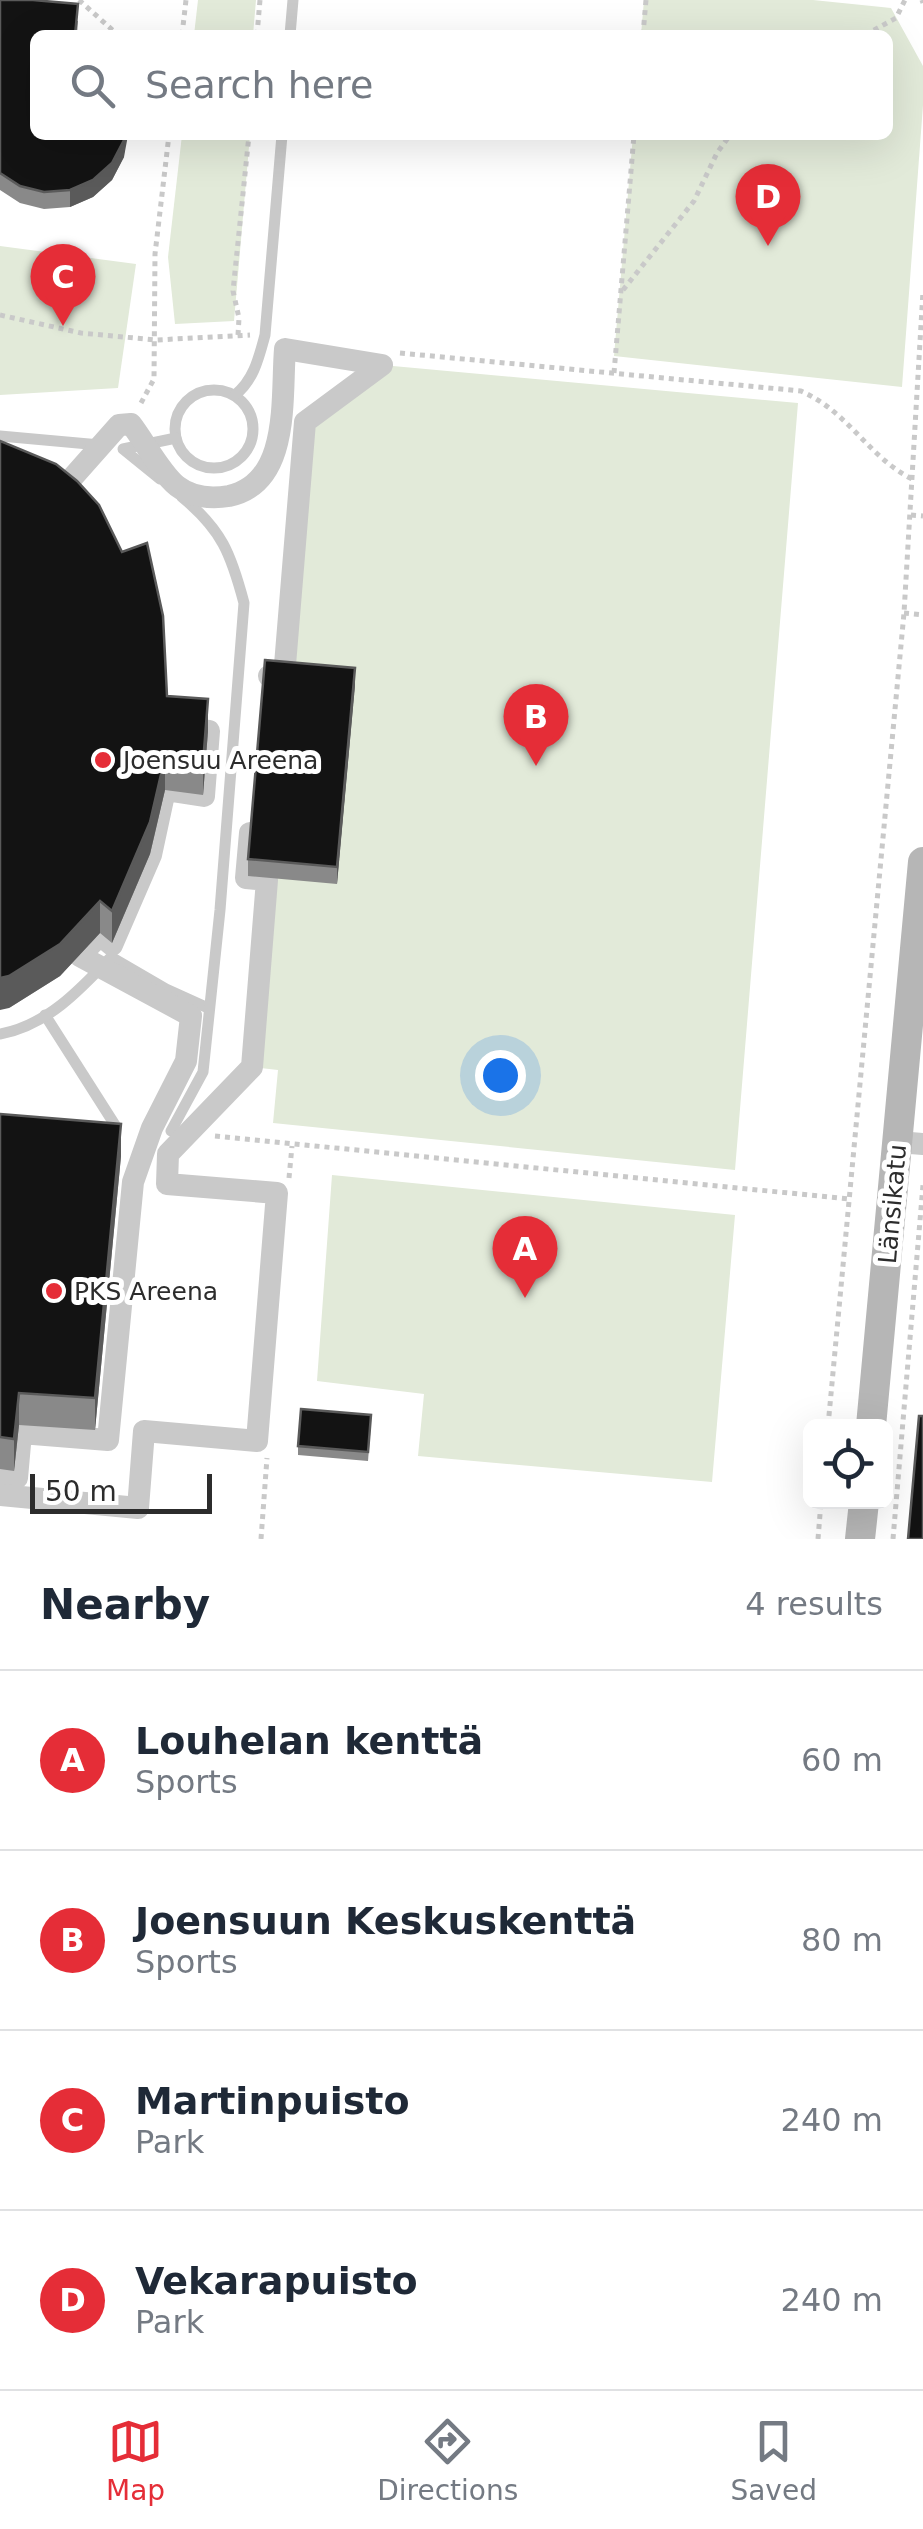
<!DOCTYPE html>
<meta charset="utf-8">
<style>
:root{--surface:#fff;--page:#f2f2f3;--text:#1f2937;--muted:#747a83;--line:#e0e1e3;--accent:#e52d37}
body{margin:0;font-family:"DejaVu Sans",sans-serif;background:var(--page);color:var(--text)}
.controls{position:absolute;right:30px;bottom:30px;display:grid;overflow:hidden;border-radius:15px;box-shadow:0 10px 40px #0002}
.controls button{width:90px;height:90px;display:grid;place-items:center;padding:0;border:0;border-bottom:2px solid var(--line);background:var(--surface);color:var(--text);font:50px sans-serif}
.scale{position:absolute;left:30px;bottom:25px;width:182px;box-sizing:border-box;padding-left:10px;border:5px solid #2c2c2c;border-top:0;font-size:28px;line-height:35px;white-space:nowrap;color:#2c2c2c;-webkit-text-stroke:8px #fff;paint-order:stroke}
.you{position:absolute;left:500px;top:1075px;width:35px;height:35px;margin:-25px;border:8px solid #fff;border-radius:50%;background:#1a73e8;box-shadow:0 0 0 15px #1a73e833}
.badge{display:grid;place-items:center;width:65px;height:65px;border-radius:50%;background:var(--accent);color:#fff;font-size:32px;font-weight:700}
.pin{position:absolute;translate:-50% -82px;filter:drop-shadow(0 2px 5px #0008)}
.pin::after{content:'';position:absolute;top:52px;width:35px;height:30px;background:inherit;clip-path:polygon(0 0,100% 0,50% 100%)}
.list{margin:0;padding:0;list-style:none}
h2{display:flex;justify-content:space-between;align-items:center;height:130px;margin:0;padding:0 40px;font-size:42px}
h2 small{font-size:32px;font-weight:400;color:var(--muted)}
.list li{display:grid;grid-template-columns:65px 1fr auto;gap:30px;align-items:center;box-sizing:border-box;height:180px;padding:0 40px;border-top:2px solid var(--line)}
.list b{display:block;font-size:38px;white-space:nowrap}
.list p{margin:0;font-size:32px;white-space:nowrap;color:var(--muted)}
.list em{font-size:32px;font-style:normal;color:var(--muted)}
.icon{flex:none;width:55px;height:55px;fill:none;stroke:currentColor;stroke-width:2;stroke-linecap:round;stroke-linejoin:round}
.map{position:relative;flex:none;width:923px;height:1539px;overflow:hidden}
.search{position:absolute;background:var(--surface);box-shadow:0 10px 40px #0002;left:30px;right:30px;top:30px;height:110px;display:flex;align-items:center;gap:25px;box-sizing:border-box;padding:0 35px;border-radius:15px;color:var(--muted);font-size:38px}
.sheet{height:850px;background:var(--surface)}
nav{display:flex;justify-content:space-around;align-items:center;box-sizing:border-box;height:140px;border-top:2px solid var(--line);background:var(--surface);font-size:28px;color:var(--muted)}
nav a{display:grid;justify-items:center;gap:5px}
nav .on{color:var(--accent)}
.map>svg:first-child{display:block}
.green{fill:#e2ead9}
.lines{fill:none;stroke-linecap:round;stroke-linejoin:round}
.path{stroke:#c9c9c9;stroke-width:5;stroke-dasharray:5 5;stroke-linecap:butt}
.lane{stroke:#c9c9c9;stroke-width:11}
.street{stroke:#c9c9c9;stroke-width:22}
.secondary{stroke:#b6b6b6;stroke-width:30}
.wall{fill:#898989}
.shaded-wall{fill:#5a5a5a}
.building{fill:#131313;stroke:#5a5a5a;stroke-width:2.5}
.poi-dot{fill:#e52d37;stroke:#fff;stroke-width:4}
.labels{text-anchor:middle;stroke-width:10;stroke-linejoin:round;paint-order:stroke}
.poi-label{font-size:25px;fill:#2c2c2c;stroke:#fff;text-anchor:start}
.street-label{font-size:25px;fill:#2c2c2c;stroke:#fff}
</style>
<div class="map">
<svg width="923" height="1539" viewBox="0 0 923 1539">
<rect width="100%" height="100%" fill="#fff"/>
<g class="green">
<polygon points="198,0 256,0 253,35 194,35"/>
<polygon points="644,0 813,0 891,8 923,66 923,105 902,387 614,356 633,135 888,135 888,35 641,35"/>
<polygon points="182,135 250,135 234,321 175,324 168,257"/>
<polygon points="0,246 136,264 118,388 0,395"/>
<polygon points="382,365 798,403 735,1170 273,1123 278,1070 252,1067 305,422"/>
<polygon points="332,1175 735,1215 712,1482 418,1456 424,1394 317,1381"/>
</g>
<g class="lines">
<g class="path">
<polyline points="79,0 118,35"/>
<polyline points="922,0 923,3"/>
<polyline points="182,35 186,0"/>
<polyline points="257,35 260,0"/>
<polyline points="643,35 646,0"/>
<polyline points="865,35 896,18 905,0"/>
<polyline points="623,290 694,201 717,153 730,135"/>
<polyline points="0,315 81,333 156,340 250,335"/>
<polyline points="238,335 239,318 233,291 249,135"/>
<path d="M 400,353 L 801,391 C 850,413 867,456 912,479"/>
<polyline points="614,373 634,135"/>
<polyline points="141,403 154,379 155,254 169,135"/>
<polyline points="911,515 923,516"/>
<polyline points="904,613 923,615"/>
<polyline points="215,1136 849,1199"/>
<polyline points="289,1178 292,1146"/>
<polyline points="828,1426 904,613 923,291"/>
<polyline points="261,1539 267,1458"/>
<polyline points="818,1539 821,1502"/>
<polyline points="893,1539 923,1185"/>
</g>
<g class="lane">
<polyline points="290,35 293,0"/>
<circle cx="214" cy="429" r="39"/>
<path d="M 235,395 C 254,380 259,357 265,335 L 282,135"/>
<polyline points="0,436 100,445"/>
<polyline points="160,479 123,449 176,438"/>
<polyline points="45,1015 115,1125"/>
<path d="M 0,1034 C 46,1026 80,990 111,957 L 166,989 L 208,1008"/>
<path d="M 171,1131 L 203,1072 L 220,910 L 244,603 C 231,554 222,530 182,497"/>
</g>
<g class="street">
<path d="M 60,497 L 57,495 L 119,425 L 131,424 C 145,442 160,472 177,486 C 191,497 211,499 229,496 C 291,483 281,397 285,349 L 382,365 L 305,422 L 284,677 L 269,676"/>
<polyline points="898,1142 923,1144"/>
<polyline points="0,1477 17,1478 21,1433 108,1440 133,1182 152,1128 186,1061 191,1016 80,956 100,935 112,945 151,855 165,790 204,796 209,731 180,728"/>
<polyline points="0,1495 138,1508 144,1431 257,1441 277,1193 167,1184 168,1154 252,1067 267,880 246,878 250,833"/>
</g>
<g class="secondary">
<polyline points="871,1426 923,862"/>
<polyline points="860,1539 864,1502"/>
</g>
</g>
<g class="wall">
<polygon points="0,0 78,21 77,35 35,35 124,157 112,180 93,197 70,207 44,209 20,203 0,190"/>
<polygon points="355,685 337,884 248,876 248,859"/>
<polygon points="167,696 208,731 203,795 165,790 150,854 112,943 100,933 60,976 9,1008"/>
<polygon points="0,1114 121,1156 95,1430 19,1425 14,1471 0,1469"/>
<polygon points="371,1424 368,1461 298,1455 298,1446"/>
</g>
<g class="shaded-wall">
<polygon points="125,135 128,135 124,157 112,180 93,197 70,207 70,190"/>
<polygon points="355,668 355,685 337,884 337,867"/>
<polygon points="208,699 208,731 203,795 203,763"/>
<polygon points="165,757 165,790 150,854 112,943 112,911"/>
<polygon points="100,901 100,933 60,976 9,1008 0,1010 0,978"/>
<polygon points="121,1124 121,1156 95,1430 95,1398"/>
<polygon points="19,1393 19,1425 14,1471 14,1439"/>
</g>
<g class="building">
<polygon points="0,0 33,0 78,4 75,35 35,35 35,135 125,135 124,140 112,163 93,180 70,190 44,192 20,186 0,173"/>
<polygon points="0,441 56,464 77,481 99,505 122,552 147,543 163,616 167,696 208,699 203,763 165,757 150,822 112,911 100,901 60,944 9,976 0,978"/>
<polygon points="265,660 355,668 337,867 248,859"/>
<polygon points="0,1114 121,1124 95,1398 19,1393 14,1439 0,1437"/>
<polygon points="301,1409 371,1415 368,1452 298,1446"/>
<polygon points="919,1416 923,1416 923,1539 908,1539"/>
</g>
<g class="poi-dot">
<circle cx="103" cy="760" r="10"/>
<circle cx="54" cy="1291" r="10"/>
</g>
<g class="labels">
<g class="poi-label">
<text x="123" y="769">Joensuu Areena</text>
<text x="74" y="1300">PKS Areena</text>
</g>
<g class="street-label">
<text transform="translate(892 1204) rotate(-85)" y="9">Länsikatu</text>
</g>
</g>
</svg>
<div class="controls">
<button><svg class="icon" aria-label="locate" viewBox="0 0 24 24"><circle cx="12" cy="12" r="6"/><path d="M12 2v4M12 18v4M2 12h4M18 12h4"/></svg></button>
</div>
<div class="scale">50 m</div>
<div class="you"></div>
<div class="pin badge" style="left:525px;top:1298px">A</div>
<div class="pin badge" style="left:536px;top:766px">B</div>
<div class="pin badge" style="left:63px;top:326px">C</div>
<div class="pin badge" style="left:768px;top:246px">D</div>
<div class="search"><svg class="icon" aria-label="search" viewBox="0 0 24 24"><circle cx="10" cy="10" r="6"/><path d="M15 15l6 6"/></svg>Search here</div>
</div>
<section class="sheet">
<h2>Nearby<small>4 results</small></h2>
<ul class="list">
<li><span class="badge">A</span><div><b>Louhelan kenttä</b><p>Sports</p></div><em>60 m</em></li>
<li><span class="badge">B</span><div><b>Joensuun Keskuskenttä</b><p>Sports</p></div><em>80 m</em></li>
<li><span class="badge">C</span><div><b>Martinpuisto</b><p>Park</p></div><em>240 m</em></li>
<li><span class="badge">D</span><div><b>Vekarapuisto</b><p>Park</p></div><em>240 m</em></li>
</ul>
</section>
<nav>
<a class="on"><svg class="icon" aria-label="map" viewBox="0 0 24 24"><path d="M3 6l6-2 6 2 6-2v14l-6 2-6-2-6 2zM9 4v14M15 6v14"/></svg>Map</a>
<a><svg class="icon" aria-label="directions" viewBox="0 0 24 24"><path d="M12 3l9 9-9 9-9-9zM9 14v-3h6M13 9l2 2-2 2"/></svg>Directions</a>
<a><svg class="icon" aria-label="saved" viewBox="0 0 24 24"><path d="M7 4h10v16l-5-4-5 4z"/></svg>Saved</a>
</nav>
